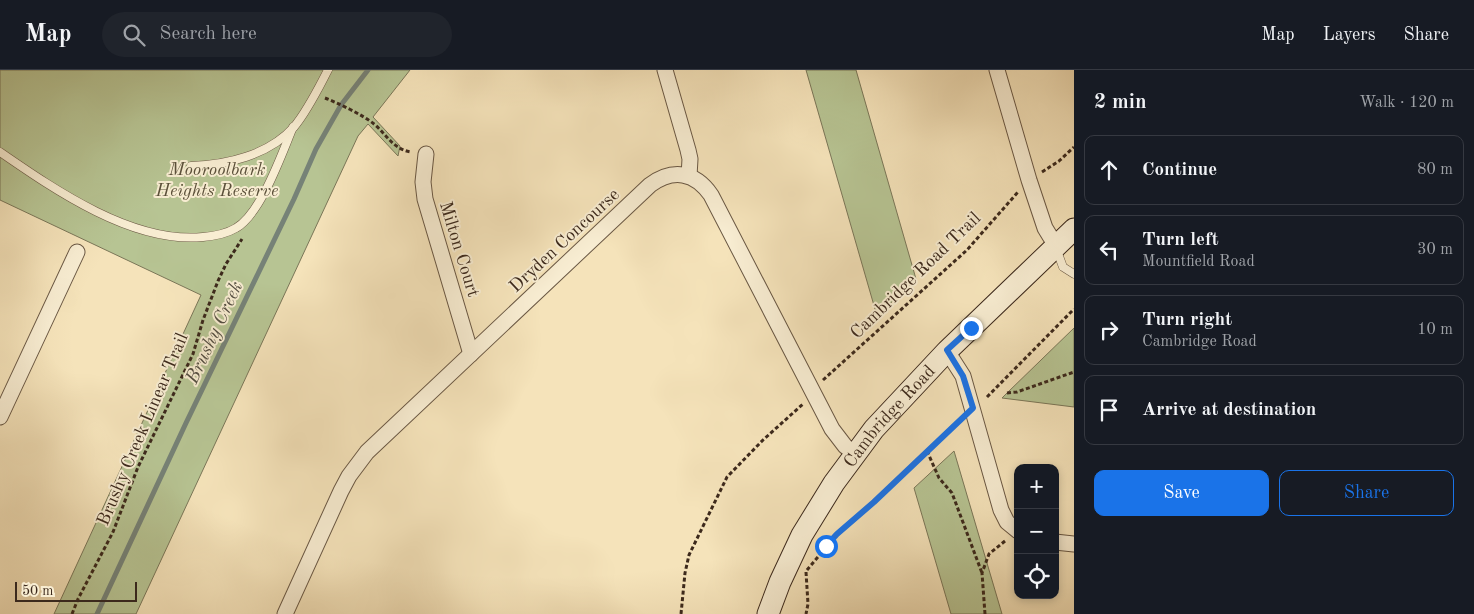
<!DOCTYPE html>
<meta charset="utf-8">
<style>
:root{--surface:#171b24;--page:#20242c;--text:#f1f3f6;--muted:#9ea1a6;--line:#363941;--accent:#1a73e8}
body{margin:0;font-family:"Old Standard TT",serif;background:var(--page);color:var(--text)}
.controls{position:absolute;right:15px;bottom:15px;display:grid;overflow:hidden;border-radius:10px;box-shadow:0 2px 8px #0003}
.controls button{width:45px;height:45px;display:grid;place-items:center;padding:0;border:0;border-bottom:1px solid var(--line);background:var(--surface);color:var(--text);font:25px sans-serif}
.scale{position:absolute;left:15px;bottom:12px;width:122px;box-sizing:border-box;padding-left:5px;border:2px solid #3c291c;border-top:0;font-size:14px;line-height:18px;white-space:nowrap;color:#3c291c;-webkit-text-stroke:4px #f8edd2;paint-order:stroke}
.stop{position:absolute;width:15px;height:15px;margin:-11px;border:4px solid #1a73e8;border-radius:50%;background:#fff}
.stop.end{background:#1a73e8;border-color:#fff;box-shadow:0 1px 5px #0008}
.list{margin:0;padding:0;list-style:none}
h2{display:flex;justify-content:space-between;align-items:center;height:65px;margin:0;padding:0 20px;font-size:21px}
h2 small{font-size:16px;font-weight:400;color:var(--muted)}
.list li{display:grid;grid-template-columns:32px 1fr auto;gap:15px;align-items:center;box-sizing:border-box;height:70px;margin:0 10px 10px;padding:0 10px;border:1px solid var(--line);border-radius:10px}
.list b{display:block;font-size:19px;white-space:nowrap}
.list p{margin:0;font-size:16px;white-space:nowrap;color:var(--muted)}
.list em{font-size:16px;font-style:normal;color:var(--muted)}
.actions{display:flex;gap:10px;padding:15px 20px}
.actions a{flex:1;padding:11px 0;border:1px solid var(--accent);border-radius:10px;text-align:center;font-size:18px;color:var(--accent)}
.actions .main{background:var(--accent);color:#fff}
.icon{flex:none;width:28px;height:28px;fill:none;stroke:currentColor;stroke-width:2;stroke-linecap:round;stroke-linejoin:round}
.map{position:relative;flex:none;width:1074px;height:544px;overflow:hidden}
header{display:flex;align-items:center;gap:30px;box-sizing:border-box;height:70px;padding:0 25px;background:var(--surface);border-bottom:1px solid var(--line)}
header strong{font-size:24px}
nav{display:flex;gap:28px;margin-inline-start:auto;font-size:18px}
.search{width:350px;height:45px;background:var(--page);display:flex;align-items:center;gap:12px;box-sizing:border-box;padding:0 18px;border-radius:28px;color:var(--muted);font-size:19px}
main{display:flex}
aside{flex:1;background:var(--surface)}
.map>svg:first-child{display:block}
.green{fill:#b7c493;stroke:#7a7658}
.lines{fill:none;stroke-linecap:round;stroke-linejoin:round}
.stream{stroke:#768277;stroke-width:5}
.service-casing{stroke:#6a5844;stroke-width:9}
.minor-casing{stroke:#6a5844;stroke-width:17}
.secondary-casing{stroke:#3c291c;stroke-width:23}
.path{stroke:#3c291c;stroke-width:3;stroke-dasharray:4 2.5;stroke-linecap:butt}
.service{stroke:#f8edd2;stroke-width:8}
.minor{stroke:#f8edd2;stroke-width:15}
.secondary{stroke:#f8edd2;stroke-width:21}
.route{stroke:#1a73e8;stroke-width:6}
.labels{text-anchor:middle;stroke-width:4;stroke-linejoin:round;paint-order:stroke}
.park-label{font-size:18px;font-style:italic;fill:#5b503a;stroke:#f8edd2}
.street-label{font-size:18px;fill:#3c291c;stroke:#f8edd2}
.water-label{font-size:19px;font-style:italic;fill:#544e42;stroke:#f8edd2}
</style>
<header>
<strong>Map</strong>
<div class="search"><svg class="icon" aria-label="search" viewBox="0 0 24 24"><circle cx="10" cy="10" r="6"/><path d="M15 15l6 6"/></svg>Search here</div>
<nav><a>Map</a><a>Layers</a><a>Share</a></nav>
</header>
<main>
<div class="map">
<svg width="1074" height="544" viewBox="0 0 1074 544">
<rect width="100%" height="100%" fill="#f5e3ba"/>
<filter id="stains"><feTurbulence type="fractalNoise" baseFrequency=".004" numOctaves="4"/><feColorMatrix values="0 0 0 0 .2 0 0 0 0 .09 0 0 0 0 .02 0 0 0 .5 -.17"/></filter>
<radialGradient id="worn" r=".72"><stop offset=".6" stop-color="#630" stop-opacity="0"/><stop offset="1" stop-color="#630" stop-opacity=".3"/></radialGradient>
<g class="green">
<polygon points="0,0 410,0 373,47 400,76 398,86 368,54 358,66 136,544 54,544 201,225 0,130"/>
<polygon points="806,0 856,0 916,209 877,246"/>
<polygon points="1074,258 1074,337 1002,328 1007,323"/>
<polygon points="954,381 1002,544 951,544 914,418"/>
</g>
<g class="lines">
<polyline class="stream" points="97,544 186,353 294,129 316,79 341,35 368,0"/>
<g class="service-casing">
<g id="service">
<path d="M 0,82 C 55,120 133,174 203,167 C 214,166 226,164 236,158 C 261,144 282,83 293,57"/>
<path d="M 191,96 C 227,95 269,85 294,57 C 308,40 318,19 328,0"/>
<polyline points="1056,178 1063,197 1074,204"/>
</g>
</g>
<g class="minor-casing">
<g id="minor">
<polyline points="665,0 688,80 690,89 689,106"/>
<polyline points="997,0 1029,110 1045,158 1056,176"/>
<polyline points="426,84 423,112 425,129 471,284"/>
<polyline points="947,281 963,306 1001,440 1007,452 1018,461"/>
<polyline points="0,347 77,182"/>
<polyline points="1055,472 1074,474"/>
<path d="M 285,544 L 341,421 L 349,406 L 367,382 L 650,115 C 673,98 695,102 711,125 L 832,359 L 845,376 L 855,384"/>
</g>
</g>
<g class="secondary-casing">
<g id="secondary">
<path id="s1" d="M 768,544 L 780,512 L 802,465 L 834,413 L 874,359 L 947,281 L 1074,159"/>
</g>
</g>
<g class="path">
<path d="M 325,28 C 338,33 363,45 374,54 C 387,65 393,79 411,82"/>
<polyline points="1042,102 1059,91 1074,77"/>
<polyline points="823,310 967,180 1018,122"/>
<polyline points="1007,323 1017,322 1074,302"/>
<polyline points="987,327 1074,239"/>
<polyline points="927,381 939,408 952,423 982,503"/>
<polyline points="807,500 837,464 874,432 959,350"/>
<polyline points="806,502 808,534 806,544"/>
<polyline points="72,544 78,529 113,462 138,397 193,284 203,250 218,211 226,194 242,169"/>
<polyline points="681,544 685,503 689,485 727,407 763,370 803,334"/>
<polyline points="985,544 982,503 989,484 1005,471"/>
</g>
<use href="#service" class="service"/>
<use href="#minor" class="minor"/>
<use href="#secondary" class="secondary"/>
</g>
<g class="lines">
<polyline class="route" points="826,476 837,464 874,432 973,338 963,306 947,280 971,258"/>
</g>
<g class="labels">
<g class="park-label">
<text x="217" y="105">Mooroolbark<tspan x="217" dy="21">Heights Reserve</tspan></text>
</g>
<g class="street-label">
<text transform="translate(564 170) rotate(-43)" y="6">Dryden Concourse</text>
<text transform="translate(460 179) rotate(73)" y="6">Milton Court</text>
<text transform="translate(915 205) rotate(-44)" y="6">Cambridge Road Trail</text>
<text dy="6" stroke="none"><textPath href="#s1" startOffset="234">Cambridge Road</textPath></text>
<text transform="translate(142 359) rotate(-67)" y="6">Brushy Creek Linear Trail</text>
</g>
<g class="water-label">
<text transform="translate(213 262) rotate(-65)" y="7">Brushy Creek</text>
</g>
</g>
<rect width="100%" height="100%" filter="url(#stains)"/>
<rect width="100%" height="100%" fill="url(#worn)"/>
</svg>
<div class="controls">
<button>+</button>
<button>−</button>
<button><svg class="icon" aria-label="locate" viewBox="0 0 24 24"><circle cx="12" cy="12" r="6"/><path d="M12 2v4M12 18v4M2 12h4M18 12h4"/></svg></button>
</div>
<div class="scale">50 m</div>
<div class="stop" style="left:826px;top:476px"></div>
<div class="stop end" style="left:971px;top:258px"></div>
</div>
<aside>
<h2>2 min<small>Walk · 120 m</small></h2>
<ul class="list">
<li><svg class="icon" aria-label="ahead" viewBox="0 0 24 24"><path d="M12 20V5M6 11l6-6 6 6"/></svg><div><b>Continue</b></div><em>80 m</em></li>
<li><svg class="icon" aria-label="left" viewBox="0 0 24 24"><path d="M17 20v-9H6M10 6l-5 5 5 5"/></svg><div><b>Turn left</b><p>Mountfield Road</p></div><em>30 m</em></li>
<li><svg class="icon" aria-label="right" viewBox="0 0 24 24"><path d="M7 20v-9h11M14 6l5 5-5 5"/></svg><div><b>Turn right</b><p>Cambridge Road</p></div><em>10 m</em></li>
<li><svg class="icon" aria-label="arrive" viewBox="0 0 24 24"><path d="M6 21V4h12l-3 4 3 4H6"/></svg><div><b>Arrive at destination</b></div></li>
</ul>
<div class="actions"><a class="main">Save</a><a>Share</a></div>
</aside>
</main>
